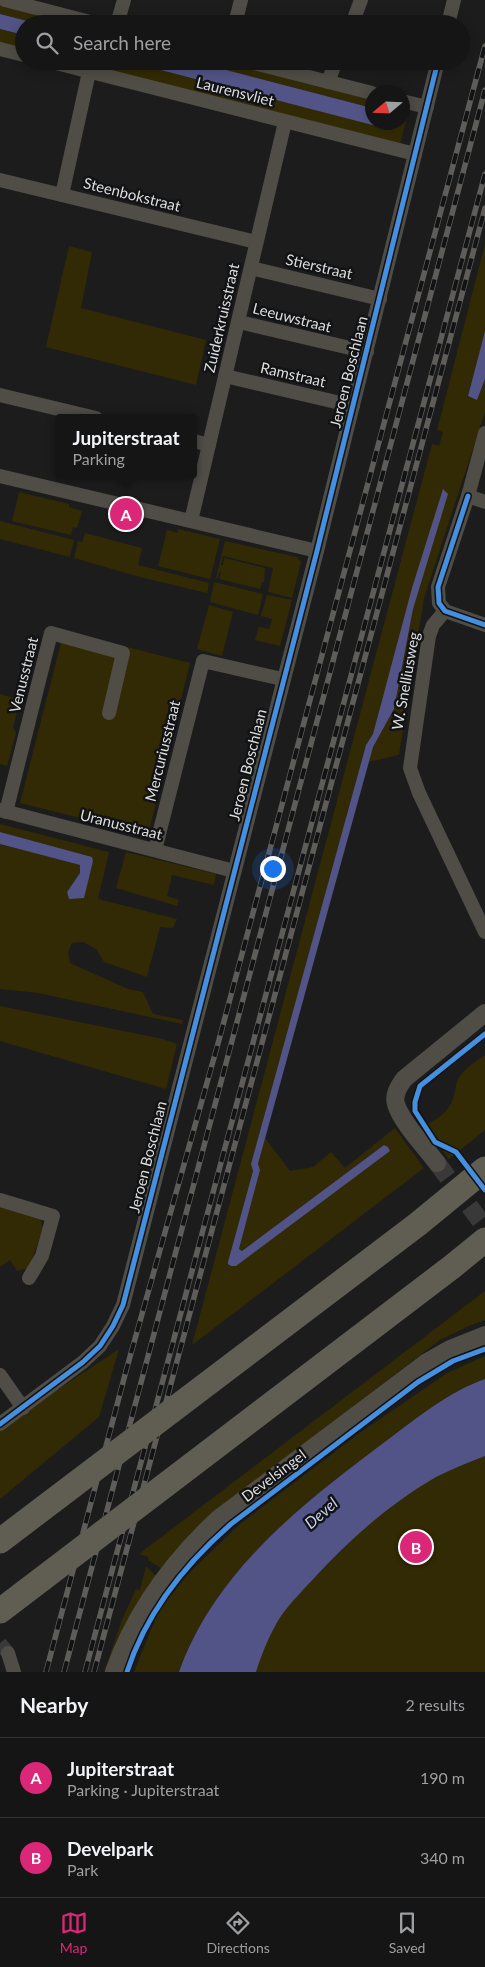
<!DOCTYPE html>
<meta charset="utf-8">
<style>
:root{--surface:#151516;--page:#1e1e1f;--text:#f1f3f6;--muted:#9d9fa1;--line:#343435;--accent:#db2777}
body{margin:0;font-family:Lato,sans-serif;background:var(--page);color:var(--text)}
.compass{position:absolute;left:365px;top:85px;width:45px;height:45px;border-radius:50%;background:var(--surface);box-shadow:0 2px 12px #0003;rotate:251deg}
.you{position:absolute;left:272px;top:868px;width:18px;height:18px;margin:-12px;border:4px solid #fff;border-radius:50%;background:#1a73e8;box-shadow:0 0 0 8px #1a73e833}
.badge{display:grid;place-items:center;width:32px;height:32px;border-radius:50%;background:var(--accent);color:#fff;font-size:16px;font-weight:700}
.pin{position:absolute;translate:-50% -50%;border:2px solid #fff;box-shadow:0 1px 5px #0006}
.popup{position:absolute;left:55px;top:414px;width:142px;height:65px;box-sizing:border-box;display:grid;place-content:center;border-radius:5px;background:var(--surface);filter:drop-shadow(0 1px 4px #0005);font-size:16px;white-space:nowrap;color:var(--muted)}
.popup b{font-size:19px;color:var(--text)}
.popup::after{content:'';position:absolute;left:50%;top:100%;margin-left:-10px;border:10px solid transparent;border-top-color:var(--surface)}
.list{margin:0;padding:0;list-style:none}
h2{display:flex;justify-content:space-between;align-items:center;height:65px;margin:0;padding:0 20px;font-size:21px}
h2 small{font-size:16px;font-weight:400;color:var(--muted)}
.list li{display:grid;grid-template-columns:32px 1fr auto;gap:15px;align-items:center;box-sizing:border-box;height:80px;padding:0 20px;border-top:1px solid var(--line)}
.list b{display:block;font-size:19px;white-space:nowrap}
.list p{margin:0;font-size:16px;white-space:nowrap;color:var(--muted)}
.list em{font-size:16px;font-style:normal;color:var(--muted)}
.icon{flex:none;width:28px;height:28px;fill:none;stroke:currentColor;stroke-width:2;stroke-linecap:round;stroke-linejoin:round}
.map{position:relative;flex:none;width:485px;height:1672px;overflow:hidden}
.search{position:absolute;background:var(--surface);box-shadow:0 2px 12px #0003;left:15px;right:15px;top:15px;height:55px;display:flex;align-items:center;gap:12px;box-sizing:border-box;padding:0 18px;border-radius:28px;color:var(--muted);font-size:19px}
.sheet{height:225px;background:var(--surface)}
nav{display:flex;justify-content:space-around;align-items:center;box-sizing:border-box;height:70px;border-top:1px solid var(--line);background:var(--surface);font-size:14px;color:var(--muted)}
nav a{display:grid;justify-items:center;gap:2px}
nav .on{color:var(--accent)}
.map>svg:first-child{display:block}
.green{fill:#322a04}
.water{fill:#525487}
.lines{fill:none;stroke-linecap:round;stroke-linejoin:round}
.minor-tunnel{stroke:#39393a;stroke-width:14;stroke-dasharray:14 7;stroke-linecap:butt}
.tertiary-tunnel{stroke:#39393a;stroke-width:18;stroke-dasharray:18 9;stroke-linecap:butt}
.minor{stroke:#4f4d46;stroke-width:14}
.tertiary{stroke:#4f4d46;stroke-width:18}
.rail-casing{stroke:#5e5d59;stroke-width:5.5}
.rail{stroke:#121315;stroke-width:4;stroke-dasharray:11;stroke-linecap:butt}
.motorway-bridge{stroke:#605d53;stroke-width:25}
.cycleway-casing{stroke:#121315;stroke-width:8}
.cycleway{stroke:#468fdf;stroke-width:5}
.labels{text-anchor:middle;stroke-width:5;stroke-linejoin:round;paint-order:stroke}
.street-label{font-size:15px;fill:#dededf;stroke:#121315}
.water-label{font-size:16px;font-style:italic;fill:#cbcef0;stroke:#121315}
</style>
<div class="map">
<svg width="485" height="1672" viewBox="0 0 485 1672">
<rect width="100%" height="100%" fill="#1c1c1d"/>
<g class="green">
<polygon points="0,3 80,24 39,24 0,14"/>
<polygon points="0,29 24,35 24,51 0,45"/>
<polygon points="66,61 126,61 388,128 391,128 392,123 402,122 403,105 410,107 399,147"/>
<polygon points="192,61 228,61 372,98 372,108"/>
<polygon points="485,244 485,331 468,396 477,400 485,379 485,412 424,598 399,755 368,762 373,747 394,709 413,609 386,686 373,734 366,745 251,1164 253,1171 228,1264 390,1151 388,1147 384,1145 242,1251 239,1249 260,1170 258,1164 265,1138 290,1171 313,1167 331,1152 345,1168 395,1128 424,1168 192,1345 432,444 439,446 443,432 437,430"/>
<polygon points="69,246 92,252 81,308 206,340 196,385 46,347"/>
<polygon points="19,492 69,504 69,507 82,511 77,528 73,527 71,535 12,521"/>
<polygon points="0,521 74,540 70,557 0,539"/>
<polygon points="178,529 220,539 210,579 158,566 167,530 177,533"/>
<polygon points="85,533 142,548 138,565 209,583 207,593 140,577 74,558 78,541 82,542"/>
<polygon points="225,541 297,557 301,562 292,598 268,592 273,568 223,556 221,565 223,565 224,558 265,568 264,582 262,582 260,589 219,579 221,572 220,571 217,579 216,578"/>
<polygon points="214,582 263,594 258,615 210,602"/>
<polygon points="267,595 292,600 280,646 255,640 259,627 269,629 272,619 261,616"/>
<polygon points="209,605 233,612 222,656 197,649"/>
<polygon points="64,631 190,663 148,835 20,803"/>
<polygon points="0,694 20,700 13,727 16,733 7,766 0,764"/>
<polygon points="0,824 109,852 98,899 177,919 173,928 160,927 147,977 104,962 96,949 83,942 72,943 68,952 70,963 128,989 143,992 153,1014 183,1020 182,1024 38,993 0,989 0,844 80,865 80,873 67,892 69,899 92,857 0,832"/>
<polygon points="126,852 216,874 214,885 172,875 167,896 179,900 177,906 116,888"/>
<polygon points="0,1006 163,1039 177,1044 166,1089 0,1041"/>
<path d="M 485,1055 L 485,1130 L 449,1159 L 424,1126 C 436,1120 449,1112 453,1099 C 456,1091 455,1082 460,1076 C 465,1068 477,1061 485,1055 Z"/>
<polygon points="0,1203 40,1218 43,1228 29,1268 17,1271 10,1260 0,1267"/>
<polygon points="485,1291 485,1320 469,1326 440,1340 257,1479 180,1546 161,1568 148,1560 149,1557 139,1554"/>
<polygon points="119,1349 99,1417 0,1499 0,1428"/>
<path d="M 485,1356 L 485,1379 C 448,1392 417,1418 386,1441 C 303,1503 215,1571 179,1672 L 134,1672 L 159,1610 L 190,1572 L 240,1524 L 361,1432 L 447,1373 Z"/>
<polygon points="485,1442 485,1672 247,1672 280,1609 339,1551 412,1485"/>
<polygon points="146,1566 156,1576 107,1672 104,1672 122,1620 136,1589 140,1590"/>
</g>
<g class="water">
<polygon points="0,14 39,24 24,24 24,35 0,29"/>
<polygon points="126,61 192,61 372,108 372,122 392,123 391,128 388,129"/>
<polygon points="485,331 485,379 477,400 468,396"/>
<polygon points="443,489 448,494 413,609 394,709 373,747 258,1164 260,1170 239,1249 242,1251 384,1145 388,1147 390,1151 236,1266 231,1266 228,1264 228,1262 253,1171 251,1164 366,745 373,734 412,588"/>
<polygon points="0,832 92,857 93,861 84,898 69,899 67,892 80,873 80,865 0,844"/>
<path d="M 485,1379 L 485,1456 C 469,1462 452,1469 436,1477 C 391,1503 351,1538 316,1576 C 304,1589 291,1602 281,1616 C 270,1633 262,1653 256,1672 L 179,1672 C 215,1571 303,1503 386,1441 C 417,1418 448,1392 485,1379 Z"/>
</g>
<g class="lines">
<polyline class="minor-tunnel" points="0,1643 8,1653"/>
<polyline class="tertiary-tunnel" points="437,1163 485,1227"/>
<g class="minor">
<polyline points="5,0 98,24"/>
<polyline points="117,24 124,0"/>
<polyline points="235,24 241,0"/>
<polyline points="352,24 361,0"/>
<polyline points="448,24 454,0"/>
<polyline points="0,49 24,55"/>
<polyline points="48,61 415,154"/>
<polyline points="246,61 372,93"/>
<polyline points="328,82 336,61"/>
<polyline points="402,101 427,107"/>
<polyline points="0,180 256,242"/>
<polyline points="62,195 89,72"/>
<polyline points="251,268 380,299"/>
<polyline points="239,322 367,352"/>
<polyline points="225,376 353,406"/>
<polyline points="0,395 96,418"/>
<polyline points="194,441 209,445"/>
<polyline points="0,476 317,551"/>
<polyline points="468,496 485,502"/>
<polyline points="191,521 285,122"/>
<polyline points="445,611 433,625 429,636 410,768 419,793 485,932"/>
<polyline points="445,611 439,603 438,587 468,496 485,433"/>
<polyline points="445,611 485,625"/>
<polyline points="0,810 234,871"/>
<polyline points="6,812 51,633 123,653 109,713"/>
<polyline points="155,850 203,661 282,679"/>
<polyline points="0,1200 53,1216 42,1256 29,1278"/>
<polyline points="0,1375 23,1408"/>
<polyline points="0,1424 83,1362 100,1346 113,1326 123,1305 317,551 438,61"/>
<polyline points="8,1653 14,1672"/>
</g>
<g class="tertiary">
<path d="M 437,1163 C 426,1148 401,1122 396,1104 C 393,1095 399,1086 404,1079 L 485,1013"/>
<path d="M 114,1672 C 135,1612 172,1562 218,1519 L 427,1362 L 450,1349 L 485,1335"/>
</g>
<g class="rail-casing">
<g id="rail">
<polyline points="46,1672 126,1371 219,1040 485,46"/>
<polyline points="64,1672 485,90"/>
<polyline points="85,1672 485,174"/>
<polyline points="94,1672 485,208"/>
</g>
</g>
<use href="#rail" class="rail"/>
<g class="motorway-bridge">
<polyline points="0,1541 418,1224 485,1169"/>
<polyline points="0,1611 453,1266 485,1240"/>
</g>
<g class="cycleway-casing">
<g id="cycleway">
<polyline points="468,496 438,587 439,603 445,611 485,625"/>
<polyline points="485,1034 420,1086 415,1102 415,1111 435,1142 456,1152 485,1190"/>
<polyline points="0,1424 83,1362 100,1346 113,1326 123,1305 317,551 438,61"/>
<path d="M 127,1672 C 146,1613 185,1564 231,1524 L 418,1382 L 453,1361 L 485,1349"/>
</g>
</g>
<use href="#cycleway" class="cycleway"/>
</g>
<g class="labels">
<g class="street-label">
<text transform="translate(235 92) rotate(14)" y="5">Laurensvliet</text>
<text transform="translate(132 195) rotate(14)" y="5">Steenbokstraat</text>
<text transform="translate(319 267) rotate(13)" y="5">Stierstraat</text>
<text transform="translate(222 318) rotate(-77)" y="5">Zuiderkruisstraat</text>
<text transform="translate(292 318) rotate(14)" y="5">Leeuwstraat</text>
<text transform="translate(349 372) rotate(-76)" y="5">Jeroen Boschlaan</text>
<text transform="translate(293 375) rotate(13)" y="5">Ramstraat</text>
<text transform="translate(24 675) rotate(-76)" y="5">Venusstraat</text>
<text transform="translate(406 681) rotate(-80)" y="5">W. Snelliusweg</text>
<text transform="translate(163 751) rotate(-76)" y="5">Mercuriusstraat</text>
<text transform="translate(248 765) rotate(-76)" y="5">Jeroen Boschlaan</text>
<text transform="translate(121 825) rotate(14)" y="5">Uranusstraat</text>
<text transform="translate(148 1157) rotate(-76)" y="5">Jeroen Boschlaan</text>
<text transform="translate(274 1476) rotate(-37)" y="5">Develsingel</text>
</g>
<g class="water-label">
<text transform="translate(321 1513) rotate(-41)" y="6">Devel</text>
</g>
</g>
</svg>
<svg class="compass" viewBox="-18 -18 36 36"><path d="M0-13l5 13h-10z" fill="#e53935"/><path d="M0 13l5-13h-10z" fill="#9d9fa1"/></svg>
<div class="you"></div>
<div class="pin badge" style="left:126px;top:514px">A</div>
<div class="popup"><b>Jupiterstraat</b>Parking</div>
<div class="pin badge" style="left:416px;top:1547px">B</div>
<div class="search"><svg class="icon" aria-label="search" viewBox="0 0 24 24"><circle cx="10" cy="10" r="6"/><path d="M15 15l6 6"/></svg>Search here</div>
</div>
<section class="sheet">
<h2>Nearby<small>2 results</small></h2>
<ul class="list">
<li><span class="badge">A</span><div><b>Jupiterstraat</b><p>Parking · Jupiterstraat</p></div><em>190 m</em></li>
<li><span class="badge">B</span><div><b>Develpark</b><p>Park</p></div><em>340 m</em></li>
</ul>
</section>
<nav>
<a class="on"><svg class="icon" aria-label="map" viewBox="0 0 24 24"><path d="M3 6l6-2 6 2 6-2v14l-6 2-6-2-6 2zM9 4v14M15 6v14"/></svg>Map</a>
<a><svg class="icon" aria-label="directions" viewBox="0 0 24 24"><path d="M12 3l9 9-9 9-9-9zM9 14v-3h6M13 9l2 2-2 2"/></svg>Directions</a>
<a><svg class="icon" aria-label="saved" viewBox="0 0 24 24"><path d="M7 4h10v16l-5-4-5 4z"/></svg>Saved</a>
</nav>
